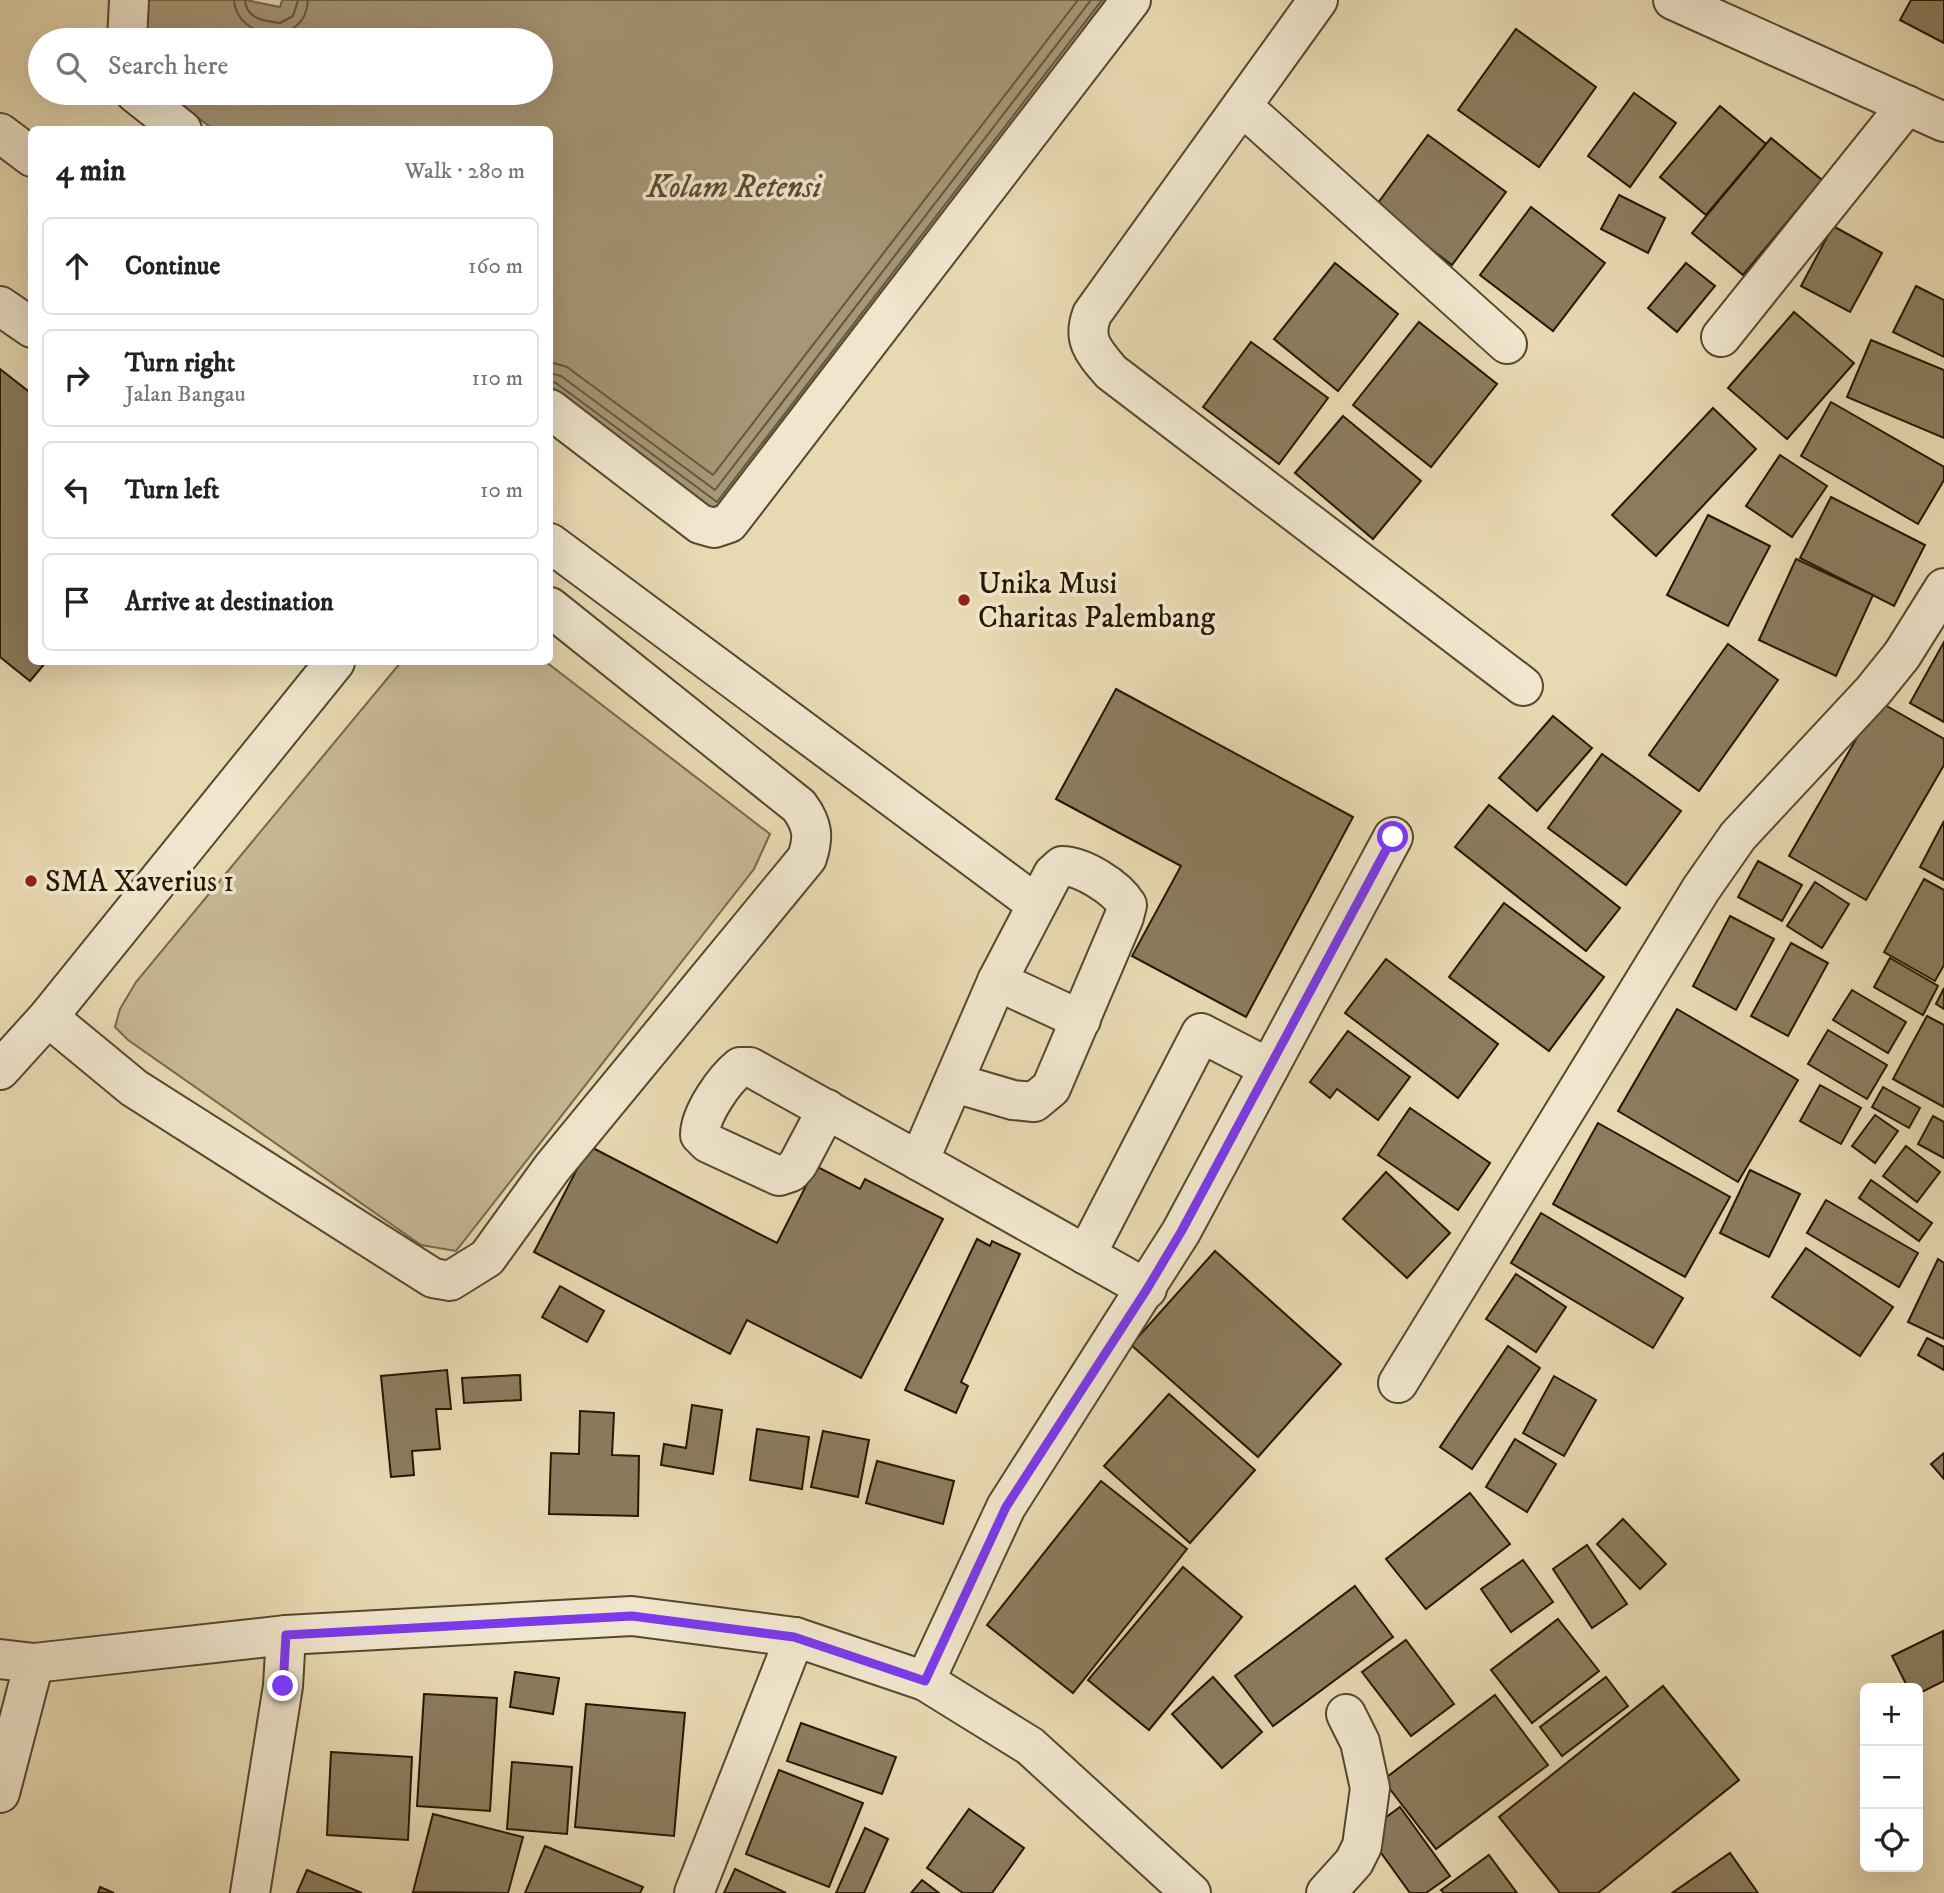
<!DOCTYPE html>
<meta charset="utf-8">
<style>
:root{--surface:#fff;--page:#f6f6f6;--text:#222;--muted:#767676;--line:#e0e0e0}
body{margin:0;font-family:"IM FELL DW Pica",serif;background:var(--page);color:var(--text)}
.controls{position:absolute;right:21px;bottom:21px;display:grid;overflow:hidden;border-radius:10px;box-shadow:0 7px 28px #0002}
.controls button{width:63px;height:63px;display:grid;place-items:center;padding:0;border:0;border-bottom:2px solid var(--line);background:var(--surface);color:var(--text);font:35px sans-serif}
.stop{position:absolute;width:21px;height:21px;margin:-16px;border:5px solid #7c3aed;border-radius:50%;background:#fff}
.stop.end{background:#7c3aed;border-color:#fff;box-shadow:0 2px 7px #0008}
.list{margin:0;padding:0;list-style:none}
h2{display:flex;justify-content:space-between;align-items:center;height:91px;margin:0;padding:0 28px;font-size:30px}
h2 small{font-size:23px;font-weight:400;color:var(--muted)}
.list li{display:grid;grid-template-columns:46px 1fr auto;gap:21px;align-items:center;box-sizing:border-box;height:98px;margin:0 14px 14px;padding:0 14px;border:2px solid var(--line);border-radius:10px}
.list b{display:block;font-size:26px;white-space:nowrap}
.list p{margin:0;font-size:23px;white-space:nowrap;color:var(--muted)}
.list em{font-size:23px;font-style:normal;color:var(--muted)}
.icon{flex:none;width:38px;height:38px;fill:none;stroke:currentColor;stroke-width:2;stroke-linecap:round;stroke-linejoin:round}
.map{position:relative;flex:none;width:1944px;height:1893px;overflow:hidden}
.search{position:absolute;background:var(--surface);box-shadow:0 7px 28px #0002;left:28px;top:28px;width:525px;height:77px;display:flex;align-items:center;gap:18px;box-sizing:border-box;padding:0 24px;border-radius:38px;color:var(--muted);font-size:26px}
.panel{position:absolute;background:var(--surface);box-shadow:0 7px 28px #0002;left:28px;top:126px;width:525px;height:539px;border-radius:10px}
.map>svg:first-child{display:block}
.green{fill:#c7b894;stroke:#76684b;stroke-width:2}
.water{fill:#a69776;stroke:#736448;stroke-width:2}
.lines{fill:none;stroke-linecap:round;stroke-linejoin:round}
.shore{stroke:#66573c;stroke-width:2}
.building{fill:#8b7c5e;stroke:#261702;stroke-width:2}
.minor-casing{stroke:#56482e;stroke-width:42}
.minor{stroke:#f0e6cd;stroke-width:38}
.route{stroke:#7c3aed;stroke-width:9}
.poi-dot{fill:#8f2418;stroke:#f0e6cd;stroke-width:2.5}
.labels{text-anchor:middle;stroke-width:7;stroke-linejoin:round;paint-order:stroke}
.poi-label{font-size:30px;fill:#261702;stroke:#f0e6cd;text-anchor:start}
.water-label{font-size:32px;font-style:italic;fill:#594a30;stroke:#f0e6cd}
</style>
<div class="map">
<svg width="1944" height="1893" viewBox="0 0 1944 1893">
<rect width="100%" height="100%" fill="#e8d9b2"/>
<filter id="stains"><feTurbulence type="fractalNoise" baseFrequency=".00286" numOctaves="4"/><feColorMatrix values="0 0 0 0 .2 0 0 0 0 .09 0 0 0 0 .02 0 0 0 .5 -.17"/></filter>
<radialGradient id="worn" r=".72"><stop offset=".6" stop-color="#630" stop-opacity="0"/><stop offset="1" stop-color="#630" stop-opacity=".3"/></radialGradient>
<polygon class="green" points="401,662 546,662 770,834 754,869 456,1251 421,1245 128,1040 115,1027 120,1009 136,982"/>
<polygon class="water" points="146,0 246,0 280,7 282,0 1111,0 717,514 550,386 550,130 213,129 165,93 541,93 541,40 145,40"/>
<g class="lines">
<g class="shore">
<path d="M 234,0 C 236,40 306,49 308,0"/>
<path d="M 245,0 C 246,19 264,21 280,23 L 293,16 L 298,0"/>
<polyline points="550,362 567,367 713,475 1078,0"/>
<polyline points="550,373 561,376 715,490 1091,0"/>
<polyline points="550,381 556,383 717,502 1102,0"/>
</g>
</g>
<g class="building">
<polygon points="1911,0 1944,0 1944,43 1900,20"/>
<polygon points="1516,29 1596,87 1539,167 1458,110"/>
<polygon points="1634,93 1676,123 1630,187 1588,156"/>
<polygon points="1720,106 1766,144 1706,215 1660,177"/>
<polygon points="1428,135 1506,192 1452,265 1375,207"/>
<polygon points="1771,138 1822,180 1743,275 1692,233"/>
<polygon points="1619,195 1665,218 1648,253 1601,229"/>
<polygon points="1531,207 1605,263 1553,331 1480,275"/>
<polygon points="1833,226 1882,253 1850,312 1801,286"/>
<polygon points="1335,263 1398,314 1338,391 1274,339"/>
<polygon points="1686,263 1715,286 1677,332 1648,308"/>
<polygon points="1916,286 1944,300 1944,357 1893,332"/>
<polygon points="1794,312 1854,363 1787,439 1728,388"/>
<polygon points="1419,322 1497,384 1431,467 1353,405"/>
<polygon points="1871,340 1944,370 1944,438 1847,397"/>
<polygon points="1251,342 1328,398 1279,464 1203,407"/>
<polygon points="0,369 32,394 32,662 46,662 30,681 0,657"/>
<polygon points="1831,402 1944,467 1944,480 1918,524 1801,456"/>
<polygon points="1713,408 1756,449 1656,556 1612,515"/>
<polygon points="1343,416 1421,481 1373,539 1295,473"/>
<polygon points="1780,455 1827,486 1792,537 1746,506"/>
<polygon points="1831,497 1925,545 1894,606 1800,558"/>
<polygon points="1708,515 1770,546 1728,626 1667,595"/>
<polygon points="1796,559 1873,595 1836,676 1759,640"/>
<polygon points="1944,642 1944,722 1910,703"/>
<polygon points="1728,644 1778,680 1699,791 1649,755"/>
<polygon points="1116,689 1353,817 1246,1017 1132,956 1181,866 1056,799"/>
<polygon points="1878,701 1944,739 1944,765 1866,900 1789,856"/>
<polygon points="1553,716 1592,748 1537,811 1499,778"/>
<polygon points="1602,754 1681,811 1626,885 1548,828"/>
<polygon points="1489,805 1620,908 1586,951 1455,847"/>
<polygon points="1944,821 1944,880 1920,867"/>
<polygon points="1758,861 1802,885 1782,921 1738,897"/>
<polygon points="1924,879 1944,890 1944,965 1935,981 1884,952"/>
<polygon points="1815,882 1849,904 1822,948 1787,926"/>
<polygon points="1504,903 1604,977 1549,1051 1449,977"/>
<polygon points="1730,916 1774,939 1736,1010 1693,986"/>
<polygon points="1791,943 1828,963 1788,1036 1751,1016"/>
<polygon points="1890,958 1938,986 1923,1015 1874,987"/>
<polygon points="1386,959 1498,1044 1458,1098 1345,1013"/>
<polygon points="1944,988 1944,1009 1936,1004"/>
<polygon points="1852,990 1906,1022 1888,1053 1833,1020"/>
<polygon points="1677,1009 1798,1080 1738,1182 1618,1111"/>
<polygon points="1927,1016 1944,1025 1944,1107 1893,1079"/>
<polygon points="1828,1030 1887,1065 1867,1099 1808,1064"/>
<polygon points="1348,1031 1410,1077 1378,1120 1337,1089 1330,1098 1310,1082"/>
<polygon points="1820,1085 1861,1108 1841,1144 1800,1121"/>
<polygon points="1883,1087 1920,1108 1909,1128 1872,1107"/>
<polygon points="1410,1108 1490,1163 1458,1210 1378,1155"/>
<polygon points="1875,1115 1898,1131 1875,1163 1852,1146"/>
<polygon points="1933,1116 1944,1122 1944,1158 1918,1144"/>
<polygon points="1598,1123 1730,1197 1685,1277 1553,1204"/>
<polygon points="589,1146 777,1243 816,1166 860,1189 865,1179 943,1219 861,1378 747,1320 730,1354 534,1252"/>
<polygon points="1906,1146 1940,1172 1917,1202 1883,1176"/>
<polygon points="1750,1170 1800,1194 1769,1257 1720,1233"/>
<polygon points="1386,1172 1450,1233 1407,1278 1343,1219"/>
<polygon points="1871,1180 1932,1223 1919,1241 1859,1198"/>
<polygon points="1826,1200 1918,1253 1899,1287 1807,1233"/>
<polygon points="1541,1213 1683,1298 1653,1348 1511,1263"/>
<polygon points="977,1239 990,1246 992,1241 1020,1254 961,1382 968,1386 956,1413 905,1390"/>
<polygon points="1806,1248 1893,1307 1860,1356 1772,1297"/>
<polygon points="1215,1251 1341,1364 1258,1457 1131,1345"/>
<polygon points="1938,1259 1944,1263 1944,1339 1908,1322"/>
<polygon points="1516,1274 1566,1307 1536,1352 1486,1319"/>
<polygon points="560,1286 604,1311 587,1342 542,1317"/>
<polygon points="1927,1338 1944,1347 1944,1370 1918,1355"/>
<polygon points="1508,1346 1540,1368 1472,1469 1440,1447"/>
<polygon points="447,1370 451,1409 436,1409 440,1449 412,1451 414,1475 391,1477 381,1376"/>
<polygon points="520,1375 521,1400 464,1403 462,1378"/>
<polygon points="1554,1376 1596,1400 1564,1456 1523,1433"/>
<polygon points="1169,1394 1255,1470 1190,1543 1104,1466"/>
<polygon points="692,1405 722,1410 713,1474 661,1465 664,1444 686,1448"/>
<polygon points="580,1411 614,1413 612,1455 639,1456 638,1516 549,1514 551,1453 579,1454"/>
<polygon points="757,1429 809,1437 802,1489 750,1480"/>
<polygon points="823,1431 869,1440 858,1497 811,1487"/>
<polygon points="1515,1439 1556,1464 1527,1512 1486,1487"/>
<polygon points="1944,1453 1944,1479 1931,1464"/>
<polygon points="877,1461 954,1481 943,1524 866,1503"/>
<polygon points="1101,1481 1187,1549 1073,1693 987,1625"/>
<polygon points="1470,1493 1510,1544 1426,1609 1386,1559"/>
<polygon points="1623,1519 1666,1564 1640,1589 1597,1544"/>
<polygon points="1587,1545 1627,1604 1592,1628 1553,1569"/>
<polygon points="1523,1560 1553,1602 1511,1632 1481,1589"/>
<polygon points="1183,1567 1242,1617 1149,1730 1088,1680"/>
<polygon points="1355,1586 1393,1637 1273,1726 1235,1676"/>
<polygon points="1558,1619 1599,1671 1532,1723 1491,1670"/>
<polygon points="1943,1631 1944,1681 1918,1694 1918,1688 1908,1688 1892,1656"/>
<polygon points="1406,1640 1454,1704 1411,1736 1362,1672"/>
<polygon points="515,1672 559,1678 553,1714 510,1707"/>
<polygon points="1213,1677 1262,1732 1222,1768 1172,1714"/>
<polygon points="1606,1677 1628,1706 1562,1756 1540,1727"/>
<polygon points="1663,1686 1739,1780 1598,1893 1560,1893 1499,1817"/>
<polygon points="424,1694 497,1698 490,1811 417,1806"/>
<polygon points="1495,1695 1548,1765 1436,1849 1383,1780"/>
<polygon points="586,1704 685,1713 674,1836 575,1827"/>
<polygon points="801,1723 896,1757 882,1794 787,1761"/>
<polygon points="331,1752 412,1757 408,1840 327,1835"/>
<polygon points="512,1762 572,1767 567,1834 507,1829"/>
<polygon points="779,1770 863,1803 829,1887 746,1854"/>
<polygon points="1400,1807 1450,1876 1426,1893 1410,1893 1366,1832"/>
<polygon points="969,1809 1024,1848 992,1893 963,1893 927,1868"/>
<polygon points="433,1814 523,1837 508,1893 413,1892"/>
<polygon points="865,1828 888,1839 864,1893 836,1893"/>
<polygon points="545,1846 643,1887 640,1893 525,1893"/>
<polygon points="1730,1853 1758,1893 1672,1893"/>
<polygon points="1489,1855 1517,1893 1444,1893 1441,1890"/>
<polygon points="735,1869 786,1893 724,1893"/>
<polygon points="307,1870 362,1893 297,1893"/>
<polygon points="922,1880 939,1893 911,1893"/>
<polygon points="100,1887 114,1893 98,1893"/>
</g>
<g class="lines">
<g class="minor-casing">
<g id="minor">
<path d="M 1318,0 L 1092,314 C 1082,340 1094,352 1111,372 L 1523,686"/>
<polyline points="1673,0 1944,122"/>
<polyline points="127,40 129,0"/>
<polyline points="135,93 182,130"/>
<polyline points="1242,106 1507,344"/>
<polyline points="0,133 32,157"/>
<polyline points="0,306 32,328"/>
<polyline points="1721,337 1907,105"/>
<polyline points="550,409 700,524 714,528 729,523 1131,0"/>
<polyline points="550,543 1036,904"/>
<polyline points="997,981 1081,1020"/>
<path d="M 48,1017 L 134,1088 L 433,1278 L 450,1281 L 487,1258 L 552,1168 L 807,858 C 814,837 813,825 799,806 L 550,607"/>
<polyline points="0,1070 48,1017 335,662"/>
<path d="M 955,1083 L 1013,1100 L 1034,1102 L 1051,1088 L 1124,917 L 1127,905 C 1116,887 1082,866 1062,866 L 1053,874 L 997,981 L 919,1161 L 1147,1289"/>
<path d="M 827,1109 L 798,1164 L 791,1172 L 779,1176 L 708,1143 L 700,1135 C 700,1114 724,1080 740,1067 L 750,1067 L 919,1161"/>
<polyline points="1086,1255 1201,1033 1269,1068"/>
<polyline points="1398,1383 1701,889 1738,836 1873,691 1902,655 1944,588"/>
<polyline points="0,1659 34,1663 286,1635 632,1616 795,1637 925,1681 1030,1746 1191,1893"/>
<polyline points="925,1681 1006,1507 1181,1232 1393,837"/>
<polyline points="0,1793 34,1663"/>
<polyline points="250,1893 283,1686 286,1635"/>
<polyline points="694,1893 795,1637"/>
<polyline points="1326,1893 1354,1862 1362,1846 1370,1788 1360,1742 1346,1714"/>
</g>
</g>
<use href="#minor" class="minor"/>
</g>
<g class="lines">
<polyline class="route" points="283,1686 286,1635 632,1616 794,1637 925,1681 1006,1507 1147,1289 1181,1232 1393,837"/>
</g>
<g class="poi-dot">
<circle cx="964" cy="600" r="7"/>
<circle cx="31" cy="881" r="7"/>
</g>
<g class="labels">
<g class="poi-label">
<text x="978" y="593">Unika Musi<tspan x="978" dy="34">Charitas Palembang</tspan></text>
<text x="45" y="891">SMA Xaverius 1</text>
</g>
<g class="water-label">
<text x="734" y="197">Kolam Retensi</text>
</g>
</g>
<rect width="100%" height="100%" filter="url(#stains)"/>
<rect width="100%" height="100%" fill="url(#worn)"/>
</svg>
<div class="controls">
<button>+</button>
<button>−</button>
<button><svg class="icon" aria-label="locate" viewBox="0 0 24 24"><circle cx="12" cy="12" r="6"/><path d="M12 2v4M12 18v4M2 12h4M18 12h4"/></svg></button>
</div>
<div class="stop" style="left:1393px;top:837px"></div>
<div class="stop end" style="left:283px;top:1686px"></div>
<div class="search"><svg class="icon" aria-label="search" viewBox="0 0 24 24"><circle cx="10" cy="10" r="6"/><path d="M15 15l6 6"/></svg>Search here</div>
<section class="panel">
<h2>4 min<small>Walk · 280 m</small></h2>
<ul class="list">
<li><svg class="icon" aria-label="ahead" viewBox="0 0 24 24"><path d="M12 20V5M6 11l6-6 6 6"/></svg><div><b>Continue</b></div><em>160 m</em></li>
<li><svg class="icon" aria-label="right" viewBox="0 0 24 24"><path d="M7 20v-9h11M14 6l5 5-5 5"/></svg><div><b>Turn right</b><p>Jalan Bangau</p></div><em>110 m</em></li>
<li><svg class="icon" aria-label="left" viewBox="0 0 24 24"><path d="M17 20v-9H6M10 6l-5 5 5 5"/></svg><div><b>Turn left</b></div><em>10 m</em></li>
<li><svg class="icon" aria-label="arrive" viewBox="0 0 24 24"><path d="M6 21V4h12l-3 4 3 4H6"/></svg><div><b>Arrive at destination</b></div></li>
</ul>
</section>
</div>
